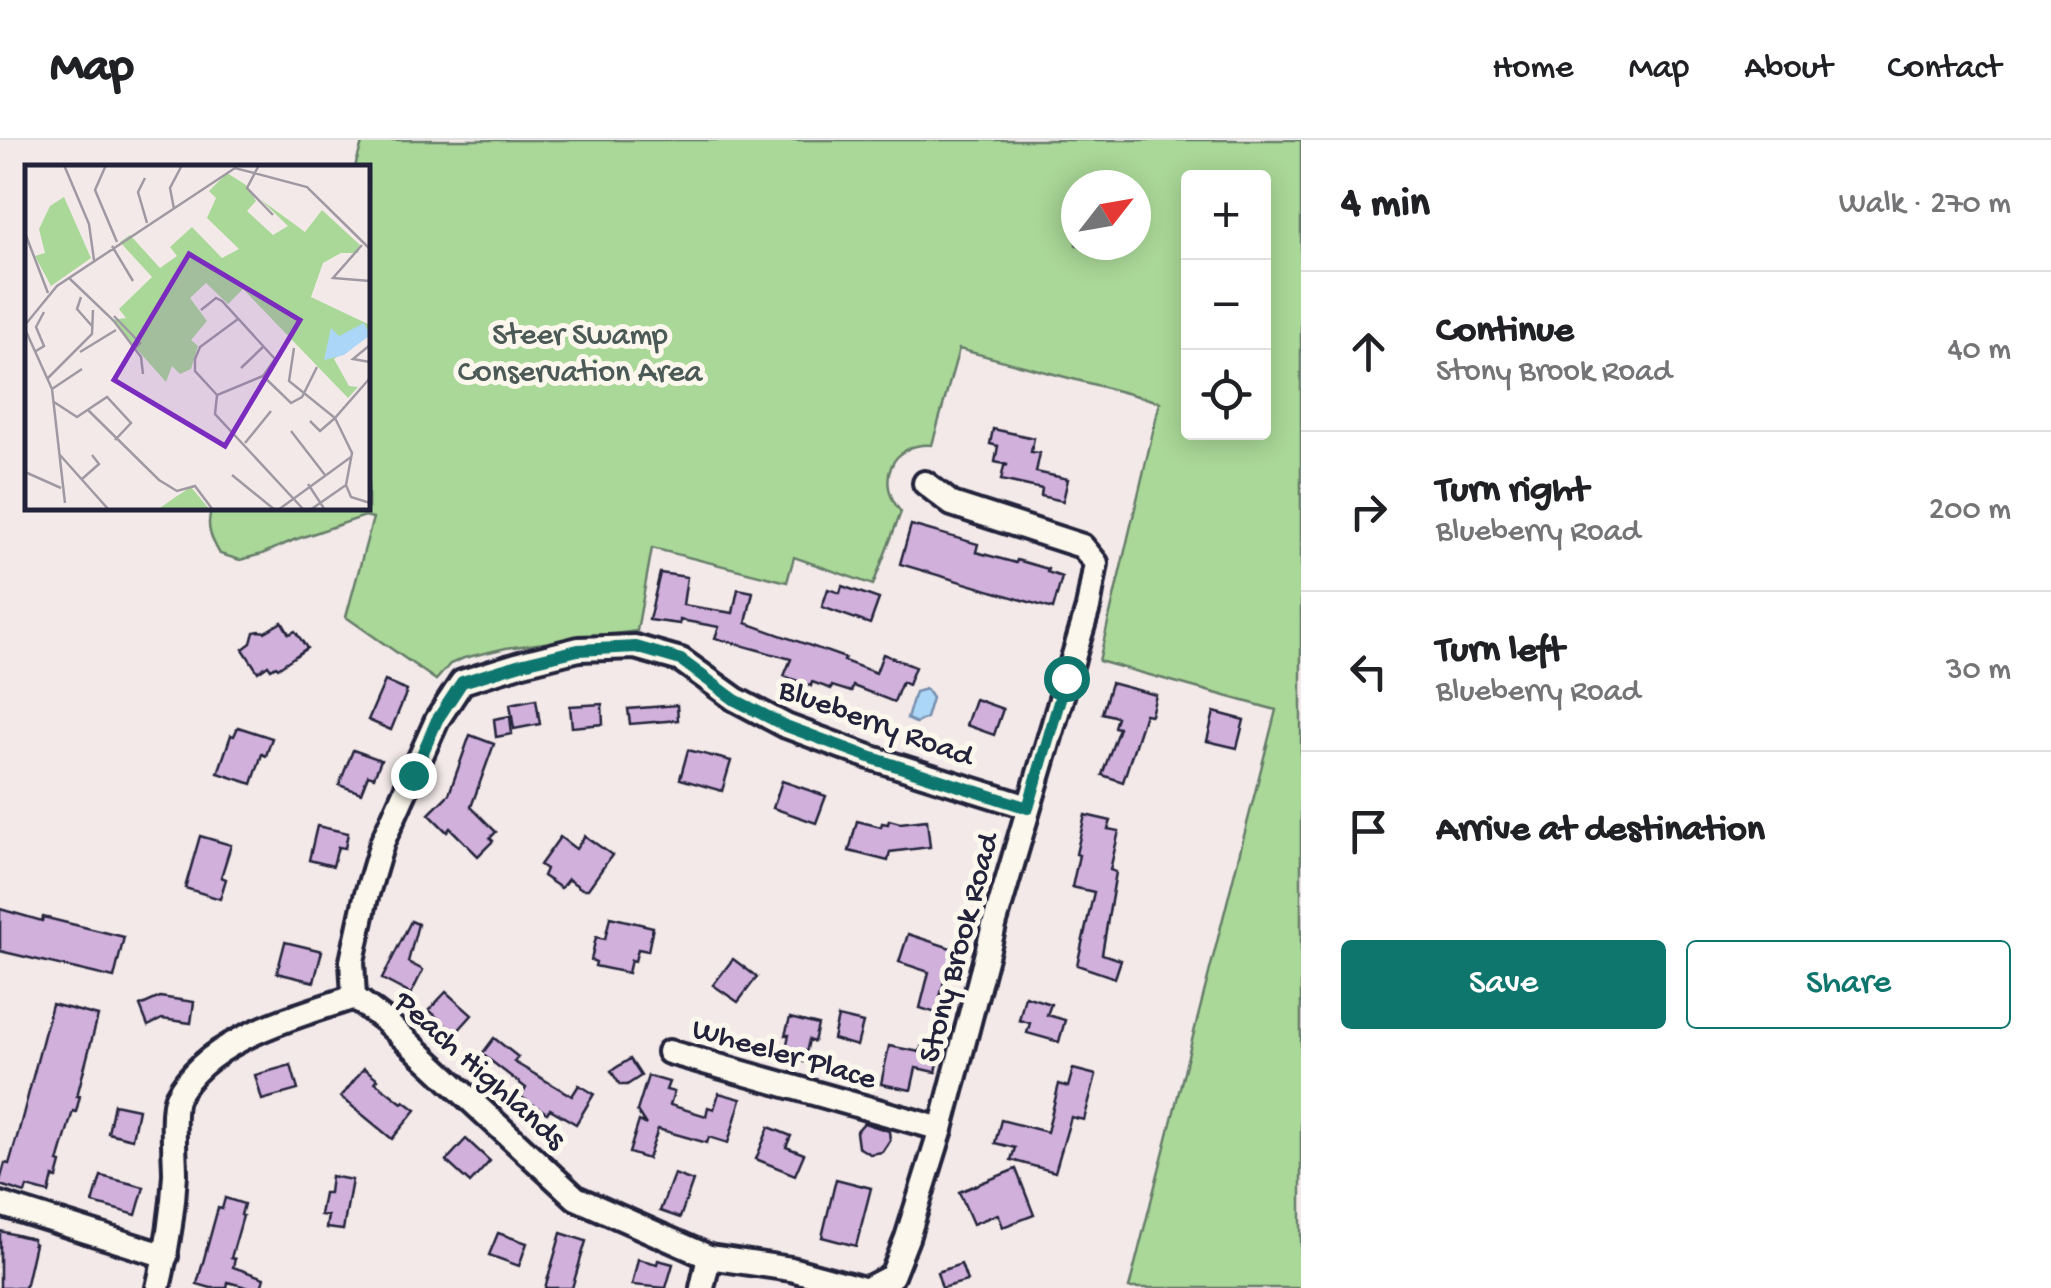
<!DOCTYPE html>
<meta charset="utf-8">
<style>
:root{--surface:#fff;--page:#f2f2f2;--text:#202124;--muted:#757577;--line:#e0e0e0;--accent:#0f766e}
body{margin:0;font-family:"Gochi Hand",sans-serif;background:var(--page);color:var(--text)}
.controls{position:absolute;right:30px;top:30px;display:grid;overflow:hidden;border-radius:10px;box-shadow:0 5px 25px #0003}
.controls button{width:90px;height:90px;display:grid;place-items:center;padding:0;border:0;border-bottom:2px solid var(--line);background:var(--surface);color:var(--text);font:50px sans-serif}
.compass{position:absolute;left:1061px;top:30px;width:90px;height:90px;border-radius:50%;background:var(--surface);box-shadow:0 5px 25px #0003;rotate:59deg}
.stop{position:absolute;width:30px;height:30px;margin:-22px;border:8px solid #0f766e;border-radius:50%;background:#fff}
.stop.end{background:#0f766e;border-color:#fff;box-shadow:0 2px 10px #0008}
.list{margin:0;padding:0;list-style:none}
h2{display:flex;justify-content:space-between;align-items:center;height:130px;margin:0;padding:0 40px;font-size:42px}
h2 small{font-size:32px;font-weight:400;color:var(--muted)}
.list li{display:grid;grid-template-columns:65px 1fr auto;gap:30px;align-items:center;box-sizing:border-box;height:160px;padding:0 40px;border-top:2px solid var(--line)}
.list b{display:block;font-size:38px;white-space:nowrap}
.list p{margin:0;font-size:32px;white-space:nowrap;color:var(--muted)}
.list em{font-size:32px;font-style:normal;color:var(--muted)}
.actions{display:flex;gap:20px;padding:30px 40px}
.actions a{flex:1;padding:22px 0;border:2px solid var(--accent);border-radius:10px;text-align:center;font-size:35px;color:var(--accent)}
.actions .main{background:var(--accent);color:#fff}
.icon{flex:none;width:55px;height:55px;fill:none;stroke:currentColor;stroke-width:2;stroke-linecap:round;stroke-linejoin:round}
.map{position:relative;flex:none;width:1301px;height:1148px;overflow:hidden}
header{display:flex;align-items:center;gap:60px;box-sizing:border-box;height:140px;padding:0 50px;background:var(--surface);border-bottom:2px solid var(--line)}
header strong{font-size:48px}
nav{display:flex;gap:55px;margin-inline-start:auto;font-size:35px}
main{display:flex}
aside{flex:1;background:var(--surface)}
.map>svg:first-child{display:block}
.green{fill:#aad898;stroke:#667d6a;stroke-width:2.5;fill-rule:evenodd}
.water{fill:#acd6f7;stroke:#758eac;stroke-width:2.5}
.building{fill:#d1b1dc;stroke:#22223b;stroke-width:2.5}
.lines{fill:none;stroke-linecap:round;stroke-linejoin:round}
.street-casing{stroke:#22223b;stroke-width:30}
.street{stroke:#fbf7ec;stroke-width:22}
.route{stroke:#0f766e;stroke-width:12}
.labels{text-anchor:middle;stroke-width:10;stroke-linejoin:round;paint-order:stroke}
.park-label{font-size:32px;fill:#4b5957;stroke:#fbf7ec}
.street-label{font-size:32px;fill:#22223b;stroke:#fbf7ec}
.inset-road{fill:none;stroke:#9f99a3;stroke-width:2.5}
.view{fill:#7b2cbf;fill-opacity:0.15;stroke:#7b2cbf;stroke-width:5}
.inset-edge{fill:none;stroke:#22223b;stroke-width:5}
</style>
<header>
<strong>Map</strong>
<nav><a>Home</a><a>Map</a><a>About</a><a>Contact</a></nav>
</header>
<main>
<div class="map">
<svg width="1301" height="1148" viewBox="0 0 1301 1148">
<rect width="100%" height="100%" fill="#f3e9e9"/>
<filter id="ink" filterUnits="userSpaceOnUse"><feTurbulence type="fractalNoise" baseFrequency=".01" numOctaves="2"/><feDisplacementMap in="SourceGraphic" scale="20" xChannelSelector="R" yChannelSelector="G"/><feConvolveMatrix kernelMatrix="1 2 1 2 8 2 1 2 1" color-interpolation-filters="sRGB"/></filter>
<g filter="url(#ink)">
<path class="green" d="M 363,0 L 1301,0 L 1301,1148 L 1129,1148 L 1276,570 L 1099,521 L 1160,262 L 959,209 L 932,305 C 891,302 875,342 901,372 L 873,445 L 794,417 L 787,442 L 652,408 L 637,491 L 506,508 L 464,518 L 450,524 L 436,540 L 346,477 L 373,378 L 365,376 L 294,400 L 262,414 L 240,420 L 220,414 C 211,399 205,385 212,368 L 368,368 L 368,28 L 355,27 ZM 1188,38 L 1264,38 L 1264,292 L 1188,292 ZM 1076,45 L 1136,45 L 1136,105 L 1076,105 Z"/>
<polygon class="water" points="926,549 932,558 926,578 916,583 907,579 915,552"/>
<g class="building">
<polygon points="993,289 1034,298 1031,312 1040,313 1036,332 1068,339 1063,361 1041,356 1042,349 1001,340 1004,326 1008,325 995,322 998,306 990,304"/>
<polygon points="911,385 978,404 976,412 1016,423 1017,420 1048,429 1047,432 1062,437 1053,469 900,424"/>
<polygon points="660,433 687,437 683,465 733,473 738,449 753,452 746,483 845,518 844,521 876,533 883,514 915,527 908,545 902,542 894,562 853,546 851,552 832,546 831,549 812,542 811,546 784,536 791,519 715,498 719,487 680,480 680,484 649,480"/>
<polygon points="842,446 879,459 870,484 822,467 828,449 840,453"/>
<polygon points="282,482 289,494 295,491 307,508 278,528 276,526 271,529 268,525 258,532 243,509 251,503 254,492 260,491 265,492"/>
<polygon points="385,541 407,551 391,590 368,580"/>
<polygon points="1111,543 1156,555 1151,575 1145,574 1123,642 1102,635 1119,588 1114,587 1117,577 1102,573"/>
<polygon points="536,559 540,584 514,589 510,564"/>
<polygon points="975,559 1003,569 994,595 966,585"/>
<polygon points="602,564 603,584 572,587 570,566"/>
<polygon points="677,565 678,580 630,584 628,569"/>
<polygon points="1214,572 1244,580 1237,608 1207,601"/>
<polygon points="510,576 512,594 496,597 494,579"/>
<polygon points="238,587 272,598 266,616 262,614 252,644 218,633 231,595 234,596"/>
<polygon points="470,595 494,604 471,667 496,692 490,698 493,701 478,716 450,688 447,692 429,674 449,654"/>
<polygon points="353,610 381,620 374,637 368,635 361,653 339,645"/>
<polygon points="688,610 731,621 722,651 680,639"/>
<polygon points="782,641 826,656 816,683 773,668"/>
<polygon points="1085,675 1111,681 1108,689 1119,691 1110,730 1116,732 1102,814 1121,820 1115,838 1077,825 1094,752 1072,747 1079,715 1076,714"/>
<polygon points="889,680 900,683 927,680 930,707 890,712 888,721 849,711 857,681 881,687 882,683 888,684"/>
<polygon points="317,686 348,693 345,708 338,707 333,726 309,720"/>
<polygon points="200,696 231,705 221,737 226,739 220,759 185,748"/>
<polygon points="585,696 612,715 588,749 582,749 568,739 561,748 543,736 546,729 540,725 560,697 576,709"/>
<polygon points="0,769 42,781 43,777 124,797 114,838 0,811"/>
<polygon points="610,777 653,787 648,811 638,809 635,821 631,820 628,833 595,826 596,822 591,820 596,797 605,799"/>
<polygon points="411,781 418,784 408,822 423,830 411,854 382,839"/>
<polygon points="908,794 960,811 951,839 945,837 936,873 920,868 929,832 899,822"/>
<polygon points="285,802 322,811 314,842 277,833"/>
<polygon points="733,819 757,837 738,862 713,845"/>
<polygon points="446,852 472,875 455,894 429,870"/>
<polygon points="1025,856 1051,864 1047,875 1065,880 1059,902 1027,893 1030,883 1019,880"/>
<polygon points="160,857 194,862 191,883 162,879 148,886 140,866"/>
<polygon points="52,864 98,876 77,956 80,956 76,972 73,971 58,1022 61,1023 57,1038 53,1037 49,1053 27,1047 25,1053 0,1045 0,1041 5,1023 9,1024 19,990"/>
<polygon points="838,877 863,883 857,906 833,899"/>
<polygon points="790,878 818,885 814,902 809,900 804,922 784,917 789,895 785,895"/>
<polygon points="494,898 518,917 514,922 572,956 579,945 594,954 576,984 550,969 547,973 521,957 526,948 482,914"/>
<polygon points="922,904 941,909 936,932 916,928 911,950 881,944 889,906 920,912"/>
<polygon points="630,919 641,936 627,945 620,945 611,931"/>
<polygon points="291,925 298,950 262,960 255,935"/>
<polygon points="364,928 378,939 375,942 402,963 404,961 416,970 392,999 341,957"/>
<polygon points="1073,929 1096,935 1084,980 1071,977 1055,1032 1011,1020 1015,1008 995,1003 1001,980 1047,992 1059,944 1068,947"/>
<polygon points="648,936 669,942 666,950 674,952 670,965 706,976 708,967 714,969 719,953 741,959 728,1003 709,997 707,1003 658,989 648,1019 629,1013 639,981 646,985 637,971"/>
<polygon points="114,964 138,969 132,999 108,993"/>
<polygon points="864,983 889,991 890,1000 882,1012 870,1014 858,1007 856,992"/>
<polygon points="769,987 791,996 786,1007 804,1014 795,1035 756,1019"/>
<polygon points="466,999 490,1021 470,1043 446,1021"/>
<polygon points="1016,1029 1034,1075 1003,1087 998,1074 973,1084 959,1052"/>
<polygon points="674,1034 693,1041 680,1078 660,1071"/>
<polygon points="101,1036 144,1047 136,1075 93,1063"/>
<polygon points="331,1036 352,1040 343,1090 326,1088 328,1076 320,1075 324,1053 329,1053"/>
<polygon points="836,1039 871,1048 856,1106 822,1097"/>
<polygon points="225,1058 244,1064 241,1075 243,1076 231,1118 235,1119 233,1127 264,1138 261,1148 250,1148 228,1142 227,1148 211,1148 197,1144 218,1068 222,1069"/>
<polygon points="0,1091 33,1099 33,1104 35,1104 25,1148 0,1148"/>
<polygon points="498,1093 527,1103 519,1126 489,1115"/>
<polygon points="561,1093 586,1101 572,1148 545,1148"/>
<polygon points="638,1119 657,1124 658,1120 673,1124 666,1148 632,1145"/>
<polygon points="961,1124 967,1141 942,1148 937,1132"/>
</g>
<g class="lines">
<g class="street-casing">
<g id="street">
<polyline points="354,857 352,821 366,757 382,703 437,580 462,542 523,523 579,509 635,507 681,520 735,559 786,586 872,618 1028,667"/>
<polyline points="669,912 941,989"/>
<polyline points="0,1064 166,1116"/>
<path d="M 158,1148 C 167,1110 173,1073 175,1034 C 175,1017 171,969 177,957 C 207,898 296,877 354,857 L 383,879 L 576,1058 L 709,1117"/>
<polyline points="702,1148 709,1117 791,1129 860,1148"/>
<polyline points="869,1148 892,1136 907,1098 941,989 995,782 1088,468 1096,423 1082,406 952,364 925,343"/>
</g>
</g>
<use href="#street" class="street"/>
</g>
</g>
<g class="lines" filter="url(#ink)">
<polyline class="route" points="413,635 437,580 462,542 524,523 578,510 636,507 681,520 735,560 786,586 872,618 1028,668 1066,538"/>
</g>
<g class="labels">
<g class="park-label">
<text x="580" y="203">Steer Swamp<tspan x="580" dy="37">Conservation Area</tspan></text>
</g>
<g class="street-label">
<text transform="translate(877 580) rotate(20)" y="11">Blueberry Road</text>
<text transform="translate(956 807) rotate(-75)" y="11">Stony Brook Road</text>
<text transform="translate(785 911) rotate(16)" y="11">Wheeler Place</text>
<text transform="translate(482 928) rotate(42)" y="11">Peach Highlands</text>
</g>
</g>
<g transform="translate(25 25)">
<rect width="345" height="345" fill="#f3e9e9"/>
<path d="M 202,8 L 221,20 L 231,36 L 222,46 L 248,70 L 263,61 L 235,34 L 280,67 L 297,45 L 335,80 L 333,88 L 316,88 L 298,98 L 286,132 L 345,160 L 345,170 L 309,194 L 324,221 L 333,222 L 323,233 L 218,124 L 203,139 L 181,118 L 165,133 L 182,156 L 166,175 L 173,181 L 166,204 L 155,209 L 147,201 L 141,217 L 86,155 L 101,153 L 94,144 L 127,112 L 95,77 L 105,70 L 135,103 L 152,91 L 145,82 L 167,62 L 197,93 L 214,84 L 182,53 L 191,33 L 184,26 ZM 39,32 L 66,93 L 26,121 L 10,91 L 20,88 L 14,64 L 25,41 ZM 166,322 L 185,345 L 132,345 L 149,333 Z" fill="#aad898"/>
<path d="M 339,158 L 345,170 L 319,190 L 299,195 L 306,163 L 314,171 Z" fill="#acd6f7"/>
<path class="inset-road" d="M 39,0 L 64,59 L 69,95M 81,0 L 70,25 L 92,77M 234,0 L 222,23 L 248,50M 120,13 L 113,27 L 122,58M 149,44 L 145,23 L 157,0M 0,68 L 23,128M 337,80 L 308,113 L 345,116M 87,81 L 108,116M 44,113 L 89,156 L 116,192 L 118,209M 56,132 L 52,144 L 67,161M 176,145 L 191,133 L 197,136 L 250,194 L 238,211 L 266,238 L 277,232 L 292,202M 89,151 L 115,178 L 109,184M 0,160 L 32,121 L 210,3 L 282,22 L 345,84M 0,164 L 27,224 L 40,338M 345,180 L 328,194 L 345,197M 269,183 L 264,216 L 310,253 L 295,266 L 285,256M 11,186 L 19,181 L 11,162 L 19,147M 55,187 L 91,165M 216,203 L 239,181M 238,211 L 192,230 L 190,249 L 279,345M 23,213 L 67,169 L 68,145M 27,224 L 57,204M 192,230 L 170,206 L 170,194 L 175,182 L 213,154M 29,237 L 52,252 L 82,232 L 106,258 L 90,275M 63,245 L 134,315 L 152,326 L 170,321 L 188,345M 266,266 L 300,310M 220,278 L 246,246M 35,290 L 84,345M 0,307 L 36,323M 207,310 L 250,345M 57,314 L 74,299 L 67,290M 283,319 L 300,345M 321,320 L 326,332 L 345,338M 253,345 L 326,292M 285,345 L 321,320 L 327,288 L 310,253 L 345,213"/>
<path class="view" d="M 164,89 L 275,155 L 200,281 L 89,215 Z"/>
<rect width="345" height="345" class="inset-edge"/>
</g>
</svg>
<div class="controls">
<button>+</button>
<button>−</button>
<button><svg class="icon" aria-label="locate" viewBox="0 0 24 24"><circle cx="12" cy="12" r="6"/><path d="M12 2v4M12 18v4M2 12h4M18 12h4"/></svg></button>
</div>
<svg class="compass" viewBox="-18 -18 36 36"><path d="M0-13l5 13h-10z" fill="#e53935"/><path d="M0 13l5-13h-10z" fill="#757577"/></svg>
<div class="stop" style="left:1066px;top:538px"></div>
<div class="stop end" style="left:413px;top:635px"></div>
</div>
<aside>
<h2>4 min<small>Walk · 270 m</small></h2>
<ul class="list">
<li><svg class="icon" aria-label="ahead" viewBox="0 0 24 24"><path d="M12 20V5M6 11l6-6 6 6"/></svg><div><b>Continue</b><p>Stony Brook Road</p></div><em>40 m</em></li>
<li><svg class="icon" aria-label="right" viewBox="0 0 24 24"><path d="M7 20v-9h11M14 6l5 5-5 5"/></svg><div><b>Turn right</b><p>Blueberry Road</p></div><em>200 m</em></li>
<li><svg class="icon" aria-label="left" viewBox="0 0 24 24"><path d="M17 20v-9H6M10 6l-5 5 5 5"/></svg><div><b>Turn left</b><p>Blueberry Road</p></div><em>30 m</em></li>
<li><svg class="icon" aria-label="arrive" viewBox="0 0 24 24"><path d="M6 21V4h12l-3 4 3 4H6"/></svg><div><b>Arrive at destination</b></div></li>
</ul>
<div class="actions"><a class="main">Save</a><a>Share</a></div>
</aside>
</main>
